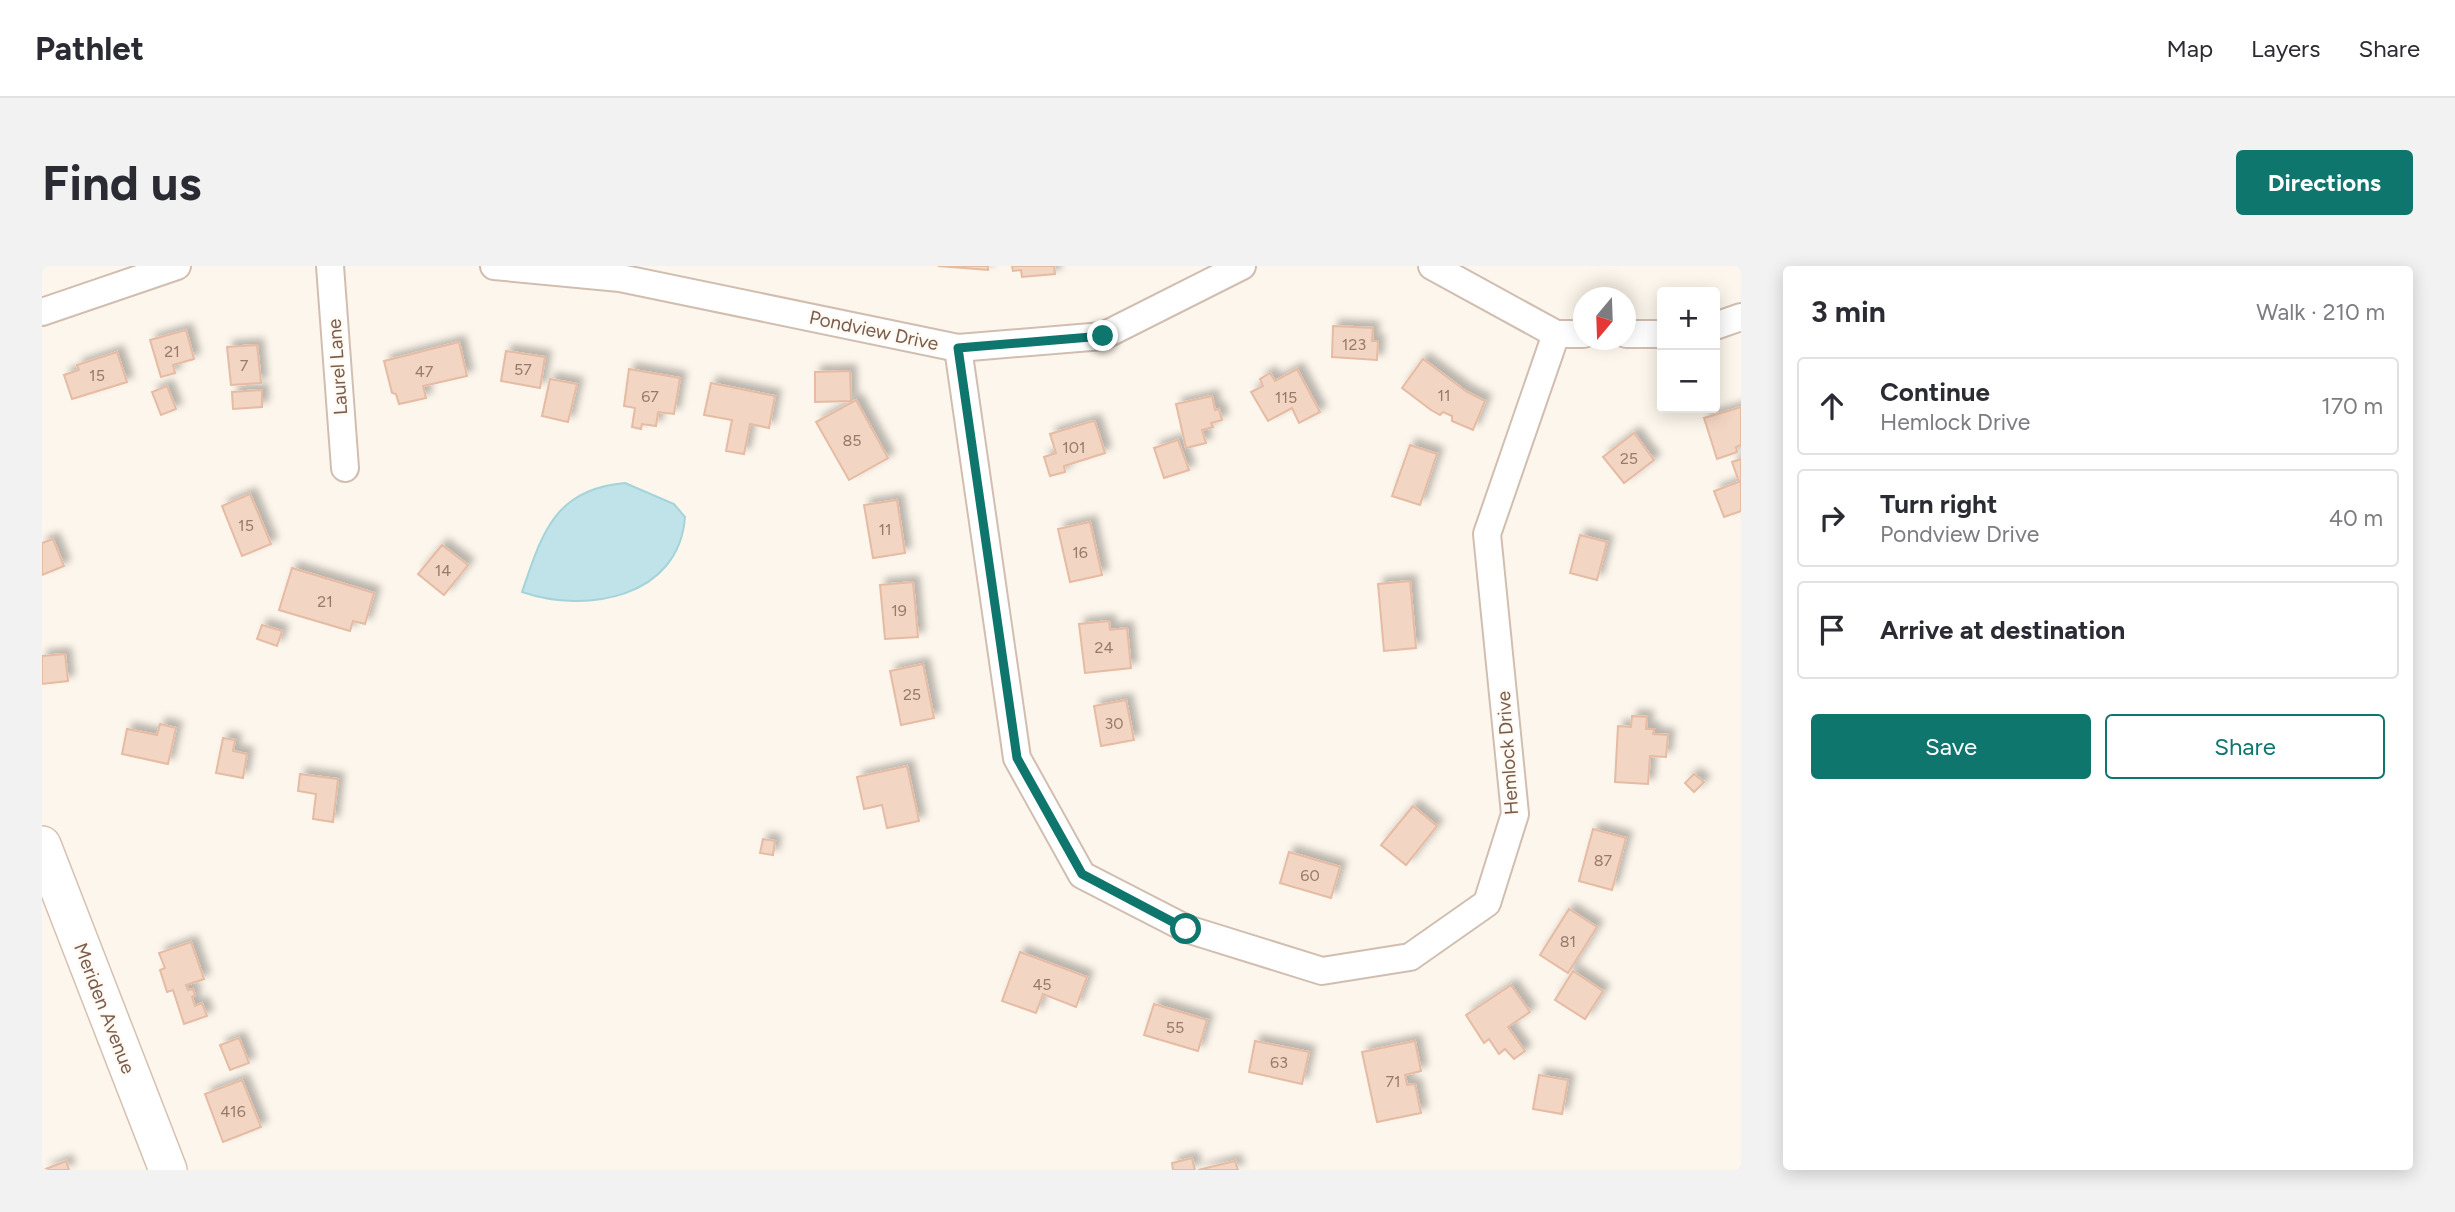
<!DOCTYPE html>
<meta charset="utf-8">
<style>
:root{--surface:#fff;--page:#f2f2f3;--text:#2b2b33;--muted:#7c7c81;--line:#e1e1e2;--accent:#0f766e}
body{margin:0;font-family:Figtree,sans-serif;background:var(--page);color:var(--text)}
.controls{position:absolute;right:21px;top:21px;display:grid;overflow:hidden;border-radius:7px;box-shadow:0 4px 18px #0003}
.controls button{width:63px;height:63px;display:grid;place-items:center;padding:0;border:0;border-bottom:2px solid var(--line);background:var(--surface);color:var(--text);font:35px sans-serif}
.compass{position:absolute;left:1531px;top:21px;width:63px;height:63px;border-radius:50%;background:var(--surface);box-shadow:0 4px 18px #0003;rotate:199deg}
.stop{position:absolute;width:21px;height:21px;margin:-16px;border:5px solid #0f766e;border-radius:50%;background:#fff}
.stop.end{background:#0f766e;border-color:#fff;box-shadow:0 2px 7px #0008}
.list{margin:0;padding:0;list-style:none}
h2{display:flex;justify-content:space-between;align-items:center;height:91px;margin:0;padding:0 28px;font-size:30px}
h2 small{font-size:23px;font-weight:400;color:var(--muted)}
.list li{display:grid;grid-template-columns:46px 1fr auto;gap:21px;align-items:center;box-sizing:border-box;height:98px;margin:0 14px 14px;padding:0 14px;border:2px solid var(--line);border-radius:7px}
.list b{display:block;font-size:26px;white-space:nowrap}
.list p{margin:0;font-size:23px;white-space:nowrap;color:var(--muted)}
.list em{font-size:23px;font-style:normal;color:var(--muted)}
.actions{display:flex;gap:14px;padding:21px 28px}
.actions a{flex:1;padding:16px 0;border:2px solid var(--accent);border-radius:7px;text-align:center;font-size:24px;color:var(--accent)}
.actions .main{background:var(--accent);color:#fff}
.icon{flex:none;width:38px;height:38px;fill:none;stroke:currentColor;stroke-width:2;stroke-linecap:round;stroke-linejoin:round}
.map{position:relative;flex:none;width:1699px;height:904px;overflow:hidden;border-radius:7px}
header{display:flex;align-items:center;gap:42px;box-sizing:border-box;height:98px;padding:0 35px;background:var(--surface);border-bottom:2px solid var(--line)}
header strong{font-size:33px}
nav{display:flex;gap:38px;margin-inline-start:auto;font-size:24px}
.intro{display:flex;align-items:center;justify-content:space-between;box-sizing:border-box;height:168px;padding:0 42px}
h1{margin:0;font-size:49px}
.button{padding:18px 32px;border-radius:7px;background:var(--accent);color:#fff;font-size:24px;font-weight:700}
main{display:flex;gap:42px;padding:0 42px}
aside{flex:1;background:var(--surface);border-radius:7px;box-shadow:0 4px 18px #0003}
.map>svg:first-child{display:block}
.water{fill:#bfe3e8;stroke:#a5d3da;stroke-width:2}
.building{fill:#f3d5c3;stroke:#e6bba3;stroke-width:2;filter:url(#shadow)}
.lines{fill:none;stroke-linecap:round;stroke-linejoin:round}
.street-casing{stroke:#d1beb0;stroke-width:30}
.secondary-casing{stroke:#d6c0b0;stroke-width:40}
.street{stroke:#fff;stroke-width:26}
.secondary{stroke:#fff;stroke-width:37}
.route{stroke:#0f766e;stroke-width:9}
.labels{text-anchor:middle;stroke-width:5;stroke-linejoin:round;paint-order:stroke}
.number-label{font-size:16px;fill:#987a6a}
.street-label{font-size:19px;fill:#7a5c4d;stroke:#fffaf3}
</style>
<header>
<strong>Pathlet</strong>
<nav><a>Map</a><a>Layers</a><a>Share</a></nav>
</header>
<div class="intro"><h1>Find us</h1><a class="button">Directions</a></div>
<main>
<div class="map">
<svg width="1699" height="904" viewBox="0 0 1699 904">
<defs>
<filter id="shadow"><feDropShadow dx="6" dy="-6" stdDeviation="3.5" flood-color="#0004"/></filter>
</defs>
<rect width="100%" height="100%" fill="#fdf6ec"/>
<path class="water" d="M 583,217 L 632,238 L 643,251 C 637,332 544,348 480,326 C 500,268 512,223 583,217 Z"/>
<g class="building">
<polygon points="896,0 946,0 946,4"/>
<polygon points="970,0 1012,0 1013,8 980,11 979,4 971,5"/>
<polygon points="1291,60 1331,62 1330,75 1336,75 1335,94 1290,91"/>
<polygon points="144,64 152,93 131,99 133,107 119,111 108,74"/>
<polygon points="417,76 425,110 381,120 384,132 357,138 354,128 350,127 342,95"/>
<polygon points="215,79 219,117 189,119 185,81"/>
<polygon points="464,85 503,91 498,122 459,115"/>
<polygon points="75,86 85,116 30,133 22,109 37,104 35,99"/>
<polygon points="1381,93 1425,126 1443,135 1431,164 1410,155 1410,150 1401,146 1398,149 1389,144 1360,122"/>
<polygon points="587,103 638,112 632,148 616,146 614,160 600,158 599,163 590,161 593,142 582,140"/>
<polygon points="1255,103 1278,146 1257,157 1250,142 1226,155 1209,126 1221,120 1218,113 1228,107 1233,115"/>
<polygon points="808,105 809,135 773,136 773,106"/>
<polygon points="508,113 535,118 526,156 500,150"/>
<polygon points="669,117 733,130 727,162 708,158 702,188 684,185 690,154 662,149"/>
<polygon points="125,120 134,143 119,149 110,126"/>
<polygon points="220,124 220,141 191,143 190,126"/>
<polygon points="1170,130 1173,144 1177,143 1180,154 1169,157 1171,161 1160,164 1164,177 1144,182 1134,138"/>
<polygon points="814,134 846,192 807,214 774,156"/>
<polygon points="1699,141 1699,179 1694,181 1695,186 1675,193 1662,152"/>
<polygon points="1051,155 1053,156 1063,187 1022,200 1023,206 1008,210 1002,191 1014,187 1008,168"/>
<polygon points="1592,167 1612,194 1582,217 1561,191"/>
<polygon points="1136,174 1147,204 1122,212 1112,182"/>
<polygon points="1368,179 1395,188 1378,239 1350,230"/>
<polygon points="1699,193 1699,245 1682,251 1672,225 1697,216 1690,196"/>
<polygon points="208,228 229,278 200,290 180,240"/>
<polygon points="855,234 863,287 831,292 822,239"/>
<polygon points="1048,256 1060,309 1028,316 1016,263"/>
<polygon points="1538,269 1565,276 1555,314 1528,307"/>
<polygon points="11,273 22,300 0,309 0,277"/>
<polygon points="400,279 426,299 402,329 376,308"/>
<polygon points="250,302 332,327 323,358 311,355 308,365 237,344"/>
<polygon points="1368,315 1374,382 1342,385 1336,318"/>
<polygon points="871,316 876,371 843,373 838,319"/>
<polygon points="1067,355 1068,364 1085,362 1089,402 1043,407 1037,358"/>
<polygon points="220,359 240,365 235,380 215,373"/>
<polygon points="23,388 26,415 0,418 0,390"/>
<polygon points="881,398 892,452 859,459 848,405"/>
<polygon points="1084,434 1092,474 1059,480 1052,440"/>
<polygon points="1590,450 1605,451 1604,463 1612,463 1611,468 1626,469 1624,491 1608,490 1606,518 1573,516 1576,460 1589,461"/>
<polygon points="118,458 134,462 126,498 80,488 85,463 115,469"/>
<polygon points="181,472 193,474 191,485 205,488 201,512 174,507"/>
<polygon points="865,500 877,555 845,562 840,539 822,543 815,511"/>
<polygon points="258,508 296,513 291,556 271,553 274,528 256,525"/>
<polygon points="1652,508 1662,516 1652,526 1643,517"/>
<polygon points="1371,540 1395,560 1364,599 1339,579"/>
<polygon points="1551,563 1584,572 1570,624 1537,615"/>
<polygon points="721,573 733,575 731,589 718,587"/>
<polygon points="1247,586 1298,601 1289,632 1238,617"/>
<polygon points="1527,643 1555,661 1526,707 1498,689"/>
<polygon points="149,676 162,713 144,719 146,724 151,723 153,729 150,731 153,740 160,737 165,750 142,758 131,724 125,726 118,704 123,702 117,687"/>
<polygon points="978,686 1045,711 1034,741 1001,728 994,747 960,735"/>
<polygon points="1531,705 1561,725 1543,753 1513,734"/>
<polygon points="1469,719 1488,746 1466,761 1483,785 1472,793 1463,783 1457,788 1447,773 1442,777 1424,749"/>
<polygon points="1112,738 1165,754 1156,785 1102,769"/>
<polygon points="197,772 207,797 188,804 178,779"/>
<polygon points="1213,775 1267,786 1260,818 1207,806"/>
<polygon points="1373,775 1379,805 1363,809 1365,819 1373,818 1379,847 1335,856 1320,786"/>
<polygon points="1497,809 1526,814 1520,848 1491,843"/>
<polygon points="200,814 219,861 181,876 163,828"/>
<polygon points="1150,892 1153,904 1131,904 1130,897"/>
<polygon points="24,895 27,904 1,904"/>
<polygon points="1193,895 1196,904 1156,904"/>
</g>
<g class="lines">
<g class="street-casing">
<g id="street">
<polyline points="288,0 303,202"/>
<polyline points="452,0 578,12 916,82 1061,70 1200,0"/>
<polyline points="1390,0 1514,68 1542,68"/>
<polyline points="0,46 135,0"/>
<polyline points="1673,60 1699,51"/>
<polyline points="1584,68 1620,68"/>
<polyline points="916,82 975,492 1040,609 1145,663 1280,705 1368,691 1445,637 1473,548 1445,268 1514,68"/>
</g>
</g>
<g class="secondary-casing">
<polyline id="secondary" points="0,579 126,904"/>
</g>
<use href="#street" class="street"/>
<use href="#secondary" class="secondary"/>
</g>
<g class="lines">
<polyline class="route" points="1061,70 916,82 975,492 1040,608 1144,663"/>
</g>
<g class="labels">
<g class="number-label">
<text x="1312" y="84">123</text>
<text x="130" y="91">21</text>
<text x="202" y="105">7</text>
<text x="481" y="109">57</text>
<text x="382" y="111">47</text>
<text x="55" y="115">15</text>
<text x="1402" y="135">11</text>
<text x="608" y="136">67</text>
<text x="1244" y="137">115</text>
<text x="810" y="180">85</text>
<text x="1032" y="187">101</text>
<text x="1587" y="198">25</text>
<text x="204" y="265">15</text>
<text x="843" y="269">11</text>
<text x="1038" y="292">16</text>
<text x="401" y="310">14</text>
<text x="283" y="341">21</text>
<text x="857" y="350">19</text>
<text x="1062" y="387">24</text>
<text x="870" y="434">25</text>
<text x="1072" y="463">30</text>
<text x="1561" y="600">87</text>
<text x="1268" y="615">60</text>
<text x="1526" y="681">81</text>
<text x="1000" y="724">45</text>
<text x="1133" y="767">55</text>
<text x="1237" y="802">63</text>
<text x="1351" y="821">71</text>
<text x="191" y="851">416</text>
</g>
<g class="street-label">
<text transform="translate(832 64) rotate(12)" y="7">Pondview Drive</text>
<text transform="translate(295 101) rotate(-94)" y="7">Laurel Lane</text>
<text transform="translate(1465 487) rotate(-94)" y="7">Hemlock Drive</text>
<text transform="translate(63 742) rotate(69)" y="7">Meriden Avenue</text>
</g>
</g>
</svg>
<div class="controls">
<button>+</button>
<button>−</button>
</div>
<svg class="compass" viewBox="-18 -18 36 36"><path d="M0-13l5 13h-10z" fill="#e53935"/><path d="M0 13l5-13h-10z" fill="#7c7c81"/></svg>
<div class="stop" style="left:1144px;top:663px"></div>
<div class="stop end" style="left:1061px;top:70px"></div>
</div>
<aside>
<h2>3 min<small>Walk · 210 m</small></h2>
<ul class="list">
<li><svg class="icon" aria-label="ahead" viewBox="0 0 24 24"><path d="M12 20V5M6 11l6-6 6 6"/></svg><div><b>Continue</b><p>Hemlock Drive</p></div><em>170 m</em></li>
<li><svg class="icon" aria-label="right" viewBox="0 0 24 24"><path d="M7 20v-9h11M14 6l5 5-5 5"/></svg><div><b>Turn right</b><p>Pondview Drive</p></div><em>40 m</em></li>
<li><svg class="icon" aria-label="arrive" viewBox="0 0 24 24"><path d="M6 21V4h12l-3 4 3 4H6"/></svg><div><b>Arrive at destination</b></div></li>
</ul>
<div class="actions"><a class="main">Save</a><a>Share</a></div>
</aside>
</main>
